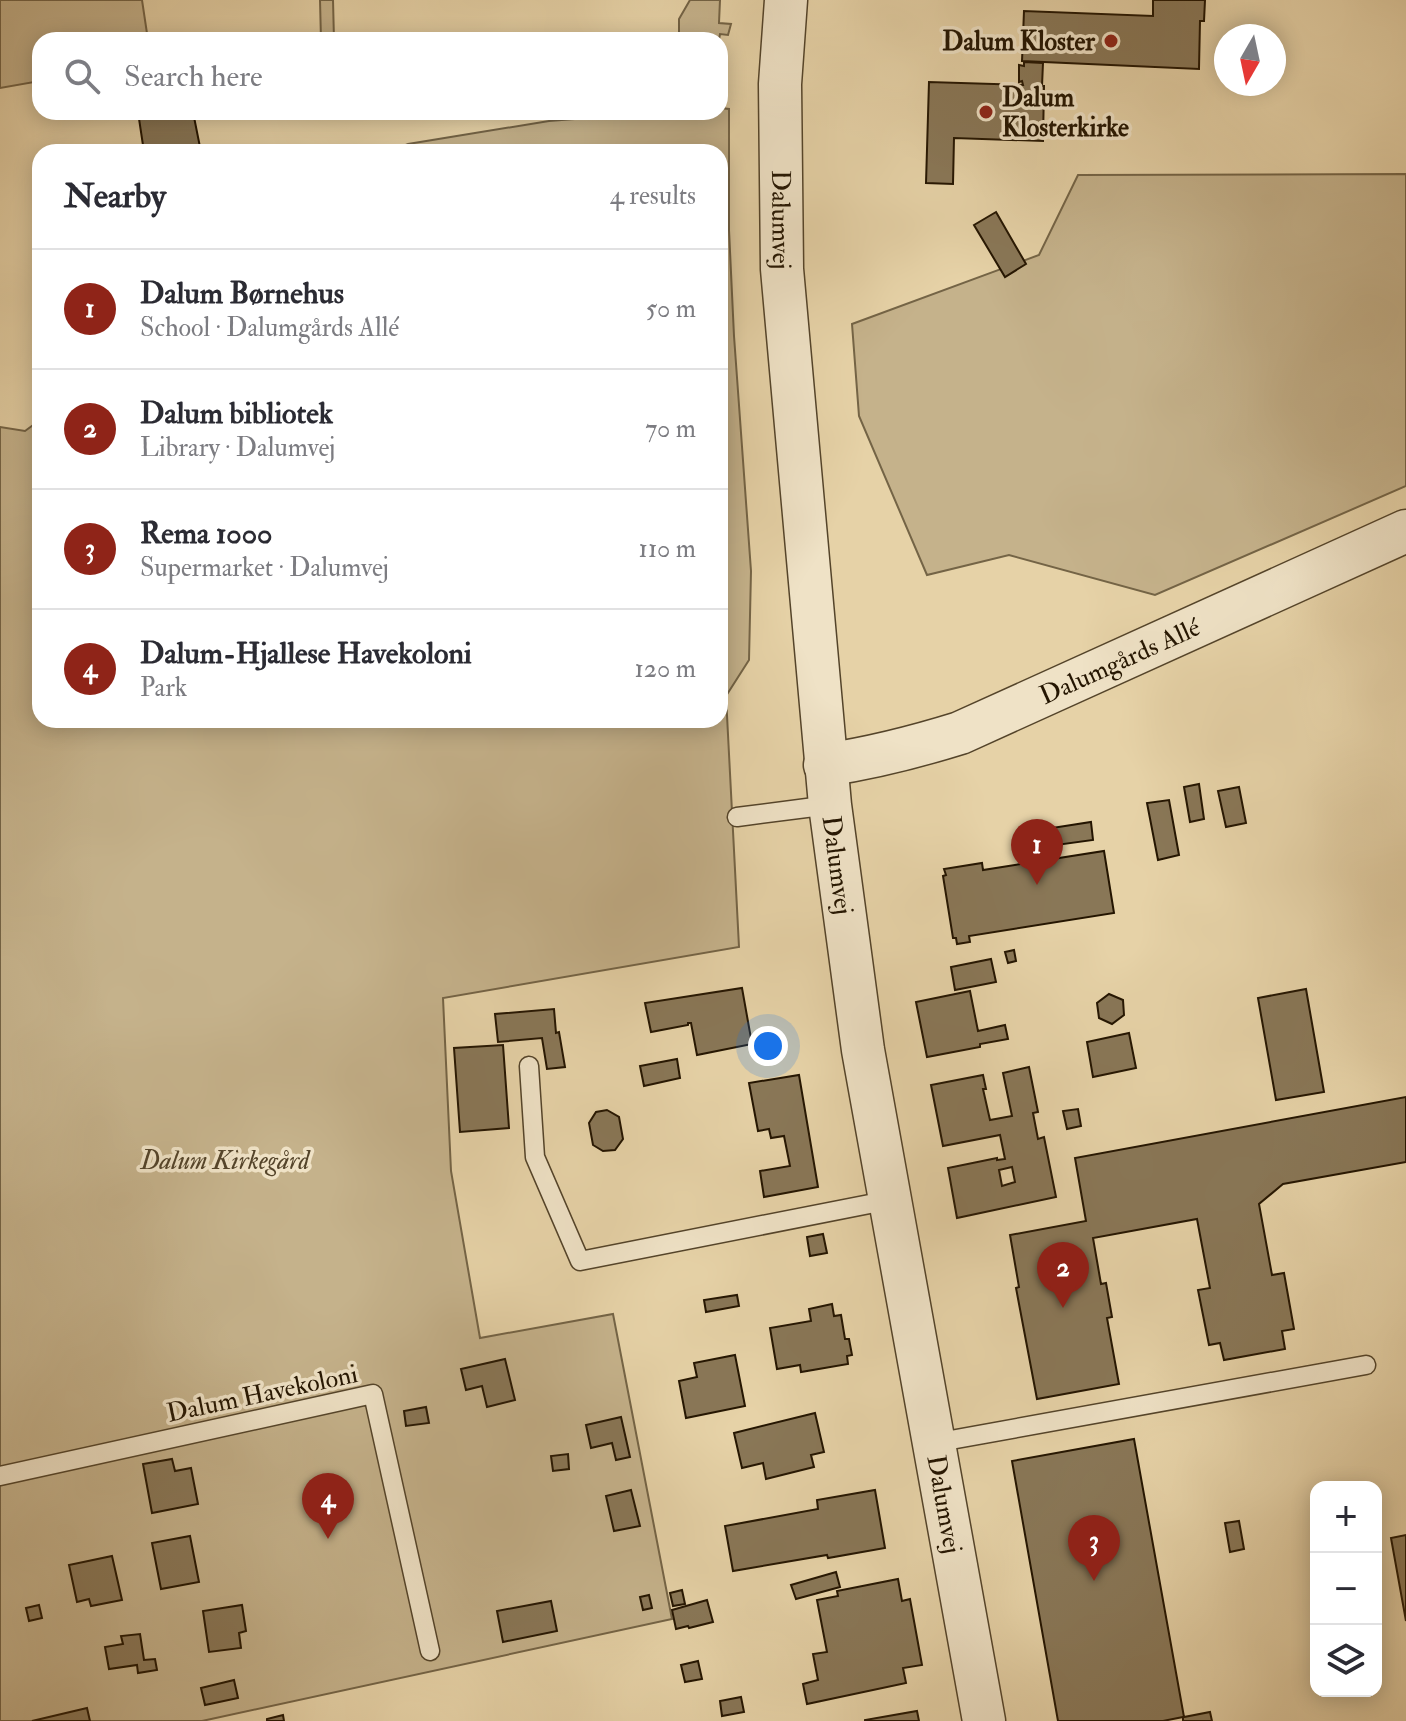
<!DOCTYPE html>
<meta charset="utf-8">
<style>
:root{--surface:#fff;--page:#f7f7f7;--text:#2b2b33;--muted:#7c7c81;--line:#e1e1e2;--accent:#8f2418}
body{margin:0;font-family:"IM FELL Double Pica",serif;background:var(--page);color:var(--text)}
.controls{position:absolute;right:24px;bottom:24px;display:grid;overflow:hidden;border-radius:16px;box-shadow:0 4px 20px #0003}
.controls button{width:72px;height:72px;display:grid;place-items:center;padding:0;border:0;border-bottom:2px solid var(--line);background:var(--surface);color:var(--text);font:40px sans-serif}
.compass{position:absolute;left:1214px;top:24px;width:72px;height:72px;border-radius:50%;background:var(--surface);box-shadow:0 4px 20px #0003;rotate:189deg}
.you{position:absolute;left:768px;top:1046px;width:28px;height:28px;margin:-20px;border:6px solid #fff;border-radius:50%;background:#1a73e8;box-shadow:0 0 0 12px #1a73e833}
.badge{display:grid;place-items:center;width:52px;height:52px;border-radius:50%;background:var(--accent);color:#fff;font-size:26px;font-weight:700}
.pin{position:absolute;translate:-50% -66px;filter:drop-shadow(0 2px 4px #0008)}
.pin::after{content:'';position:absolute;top:42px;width:28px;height:24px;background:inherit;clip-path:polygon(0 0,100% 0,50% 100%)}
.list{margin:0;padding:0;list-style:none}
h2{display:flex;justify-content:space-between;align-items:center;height:104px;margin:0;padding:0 32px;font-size:34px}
h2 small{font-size:26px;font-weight:400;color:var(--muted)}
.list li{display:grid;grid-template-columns:52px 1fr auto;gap:24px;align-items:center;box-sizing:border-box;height:120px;padding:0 32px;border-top:2px solid var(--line)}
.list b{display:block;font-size:30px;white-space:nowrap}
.list p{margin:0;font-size:26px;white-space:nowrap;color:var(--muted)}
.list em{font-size:26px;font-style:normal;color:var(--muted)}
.icon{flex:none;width:44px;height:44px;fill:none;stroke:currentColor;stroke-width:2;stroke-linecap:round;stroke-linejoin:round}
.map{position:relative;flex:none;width:1406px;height:1721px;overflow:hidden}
.search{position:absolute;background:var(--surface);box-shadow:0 4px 20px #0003;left:32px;top:32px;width:696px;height:88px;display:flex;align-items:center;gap:20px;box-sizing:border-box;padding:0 28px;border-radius:24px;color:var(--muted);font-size:30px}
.panel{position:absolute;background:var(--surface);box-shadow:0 4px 20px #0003;left:32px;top:144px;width:696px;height:584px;border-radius:24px}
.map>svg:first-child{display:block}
.green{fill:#c5b28b;stroke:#746446;stroke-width:2}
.building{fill:#897757;stroke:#241501;stroke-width:2;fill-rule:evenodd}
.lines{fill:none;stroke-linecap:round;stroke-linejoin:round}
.service-casing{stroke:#54442a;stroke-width:21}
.tertiary-casing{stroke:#54442a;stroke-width:45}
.service{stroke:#efe2c6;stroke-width:18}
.tertiary{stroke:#efe2c6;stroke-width:42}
.poi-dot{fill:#8f2418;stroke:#efe2c6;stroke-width:3}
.labels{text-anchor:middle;stroke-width:7;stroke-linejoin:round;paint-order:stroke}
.poi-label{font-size:26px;font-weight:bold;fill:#241501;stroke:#efe2c6;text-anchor:end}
.street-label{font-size:26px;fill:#241501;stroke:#efe2c6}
.park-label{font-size:26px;font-style:italic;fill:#54442a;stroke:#efe2c6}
</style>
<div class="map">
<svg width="1406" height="1721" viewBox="0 0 1406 1721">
<rect width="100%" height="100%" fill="#e6d2a7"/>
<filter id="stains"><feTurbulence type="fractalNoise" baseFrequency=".0025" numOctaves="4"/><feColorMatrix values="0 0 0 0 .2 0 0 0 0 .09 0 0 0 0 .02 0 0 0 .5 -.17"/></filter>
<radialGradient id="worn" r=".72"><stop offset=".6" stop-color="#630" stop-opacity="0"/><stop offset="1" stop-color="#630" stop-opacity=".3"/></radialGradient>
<g class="green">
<polygon points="0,0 142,0 148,40 40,40 40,81 0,88"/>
<polygon points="320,0 333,0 334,40 321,40"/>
<polygon points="690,0 720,0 719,23 731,24 728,35 720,34 719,40 679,40 679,19"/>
<polygon points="720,108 729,109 729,230 734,336 751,571 749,660 726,696 739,947 443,998 451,1171 480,1338 613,1314 672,1619 202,1721 0,1721 0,427 25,431 40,420 40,720 720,720 720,152 389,152 408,144 549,121 665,112 720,112"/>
<polygon points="1406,174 1406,486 1155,595 1009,555 927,575 859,416 852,324 1039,255 1078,175"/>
</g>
<g class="building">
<polygon points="1153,0 1205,0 1204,21 1200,21 1199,69 1022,61 1024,11 1153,16"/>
<polygon points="1024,62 1043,63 1042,86 1044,86 1043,141 954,138 953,184 926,183 929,82 1023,85 1022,81 1019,82 1019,65 1024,66"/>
<polygon points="138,112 193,112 201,152 144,152"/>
<polygon points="996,212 1026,264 1005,277 974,225"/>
<polygon points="1199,784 1204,819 1190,822 1184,787"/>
<polygon points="1239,787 1246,823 1226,827 1218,791"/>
<polygon points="1169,800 1179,855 1158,860 1147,803"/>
<polygon points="1091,822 1093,840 1042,847 1039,830"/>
<polygon points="1104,851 1114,913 969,936 970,942 957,944 956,938 953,938 943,876 946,875 944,869 982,863 983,870"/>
<polygon points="1014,950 1016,961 1008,963 1005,952"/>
<polygon points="991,959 996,982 955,990 951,967"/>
<polygon points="742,988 752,1044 697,1055 691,1023 688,1023 688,1025 651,1032 645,1003"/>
<polygon points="1306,989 1324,1092 1276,1100 1258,998"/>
<polygon points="970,991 978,1031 1005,1025 1008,1039 980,1044 980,1047 927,1057 916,1002"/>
<polygon points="1109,994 1123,1000 1124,1015 1112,1024 1099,1018 1097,1003"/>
<polygon points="554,1009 556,1033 559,1032 565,1067 547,1069 542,1038 498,1042 495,1014"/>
<polygon points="1129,1033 1136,1068 1093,1077 1087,1042"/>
<polygon points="503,1045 509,1128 460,1132 454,1048"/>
<polygon points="677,1059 680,1078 644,1086 640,1066"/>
<path d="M 1029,1067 L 1038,1112 L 1033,1113 L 1038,1139 L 1044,1137 L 1056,1197 L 957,1218 L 948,1168 L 997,1158 L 997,1160 L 1005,1159 L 1000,1135 L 943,1146 L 931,1085 L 983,1075 L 986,1089 L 983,1089 L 990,1120 L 1012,1116 L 1003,1073 ZM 1012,1167 L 1015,1182 L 1002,1186 L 999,1170 Z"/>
<polygon points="799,1075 818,1187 764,1197 760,1171 790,1166 784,1136 771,1138 769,1129 758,1131 749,1083"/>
<polygon points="1406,1097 1406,1162 1283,1184 1259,1204 1272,1275 1284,1273 1294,1329 1282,1331 1285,1349 1224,1360 1220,1343 1209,1345 1198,1290 1210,1288 1197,1219 1093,1238 1101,1284 1106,1283 1112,1317 1107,1318 1119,1384 1037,1399 1016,1288 1019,1287 1010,1235 1086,1221 1075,1158"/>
<polygon points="1078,1109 1081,1126 1067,1129 1063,1111"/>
<polygon points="607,1110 619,1117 623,1139 615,1150 603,1151 593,1145 589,1123 596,1112"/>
<polygon points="823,1234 827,1253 810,1256 807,1237"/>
<polygon points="737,1295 739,1306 706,1312 704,1300"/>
<polygon points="832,1304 834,1316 841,1315 845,1339 849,1339 852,1355 847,1356 848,1364 801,1372 800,1365 777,1369 770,1328 811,1321 809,1309"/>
<polygon points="735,1355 745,1406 686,1418 679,1381 697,1377 694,1363"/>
<polygon points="505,1359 515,1400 487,1407 482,1386 466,1390 461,1369"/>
<polygon points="426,1407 429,1423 406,1426 404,1411"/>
<polygon points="815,1413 824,1452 811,1455 814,1467 766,1479 763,1463 742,1468 734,1433"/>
<polygon points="621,1417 630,1457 616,1460 612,1443 591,1448 586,1425"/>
<polygon points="1134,1439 1184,1717 1210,1712 1212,1721 1183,1721 1183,1717 1163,1721 1058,1721 1012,1461"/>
<polygon points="568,1454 569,1469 553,1471 551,1456"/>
<polygon points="172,1459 175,1471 191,1468 198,1504 152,1513 143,1464"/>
<polygon points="631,1490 640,1526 614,1531 606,1496"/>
<polygon points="875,1490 885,1548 828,1558 827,1555 733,1571 725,1526 818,1509 817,1500"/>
<polygon points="1239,1521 1244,1549 1230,1552 1225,1523"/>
<polygon points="1406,1535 1406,1621 1391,1538"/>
<polygon points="190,1536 199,1582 161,1589 152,1543"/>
<polygon points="112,1556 122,1600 91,1606 89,1599 77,1602 69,1565"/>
<polygon points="836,1572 840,1587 796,1599 791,1585"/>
<polygon points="898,1579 902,1601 910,1599 922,1665 903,1668 906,1683 807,1704 803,1684 818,1680 813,1654 827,1652 817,1600 838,1596 837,1591"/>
<polygon points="682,1590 685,1604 673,1606 670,1593"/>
<polygon points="649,1595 652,1608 643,1610 640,1597"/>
<polygon points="707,1600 713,1622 689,1628 688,1626 676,1629 672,1610"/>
<polygon points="551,1601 557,1631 503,1642 497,1611"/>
<polygon points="39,1605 42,1618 29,1621 26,1608"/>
<polygon points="242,1605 246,1631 239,1633 241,1648 209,1652 203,1611"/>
<polygon points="140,1634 144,1660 155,1659 157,1670 138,1673 137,1665 109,1669 105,1647 123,1644 121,1636"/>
<polygon points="698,1661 702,1679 685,1682 681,1665"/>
<polygon points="234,1680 238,1698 205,1705 201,1688"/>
<polygon points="741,1697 744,1712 722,1716 720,1701"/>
<polygon points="87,1708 90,1721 32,1721"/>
<polygon points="917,1711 919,1721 865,1721 865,1720"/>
<polygon points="283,1715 284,1721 267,1721 267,1719"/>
</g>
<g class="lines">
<g class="service-casing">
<g id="service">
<polyline points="737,817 830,805"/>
<polyline points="529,1066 535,1157 580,1261 890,1200"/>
<polyline points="934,1443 1366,1365"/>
<polyline points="0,1476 373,1394 430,1651"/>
</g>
</g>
<g class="tertiary-casing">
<g id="tertiary">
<path id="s1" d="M 786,0 L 780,84 L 782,269 L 830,805 L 863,1050 L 984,1721"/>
<path id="s2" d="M 825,765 C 872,758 915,747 960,733 L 1406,531"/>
</g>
</g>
<use href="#service" class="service"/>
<use href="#tertiary" class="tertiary"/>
</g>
<g class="poi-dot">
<circle cx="1111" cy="41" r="8"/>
<circle cx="986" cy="112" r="8"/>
</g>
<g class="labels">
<g class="poi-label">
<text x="1095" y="50">Dalum Kloster</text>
<text x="1002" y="106" text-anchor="start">Dalum<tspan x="1002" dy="30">Klosterkirke</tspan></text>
</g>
<g class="street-label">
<text dy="9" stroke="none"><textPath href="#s1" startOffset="220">Dalumvej</textPath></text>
<text dy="9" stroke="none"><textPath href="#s2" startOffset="314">Dalumgårds Allé</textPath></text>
<text dy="9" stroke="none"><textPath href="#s1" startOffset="868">Dalumvej</textPath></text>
<text transform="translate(262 1393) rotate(-12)" y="9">Dalum Havekoloni</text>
<text dy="9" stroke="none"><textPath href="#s1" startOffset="1516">Dalumvej</textPath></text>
</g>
<g class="park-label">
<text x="225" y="1169">Dalum Kirkegård</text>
</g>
</g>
<rect width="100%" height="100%" filter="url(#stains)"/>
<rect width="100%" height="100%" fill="url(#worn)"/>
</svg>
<div class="controls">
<button>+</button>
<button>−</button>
<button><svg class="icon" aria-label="layers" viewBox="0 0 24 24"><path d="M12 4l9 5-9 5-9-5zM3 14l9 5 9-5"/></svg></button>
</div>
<svg class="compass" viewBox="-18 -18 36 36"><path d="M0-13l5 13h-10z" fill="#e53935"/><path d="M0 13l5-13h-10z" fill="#7c7c81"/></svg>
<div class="you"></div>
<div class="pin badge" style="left:1037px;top:885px">1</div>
<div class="pin badge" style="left:1063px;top:1308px">2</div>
<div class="pin badge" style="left:1094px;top:1581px">3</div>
<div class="pin badge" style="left:328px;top:1539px">4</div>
<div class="search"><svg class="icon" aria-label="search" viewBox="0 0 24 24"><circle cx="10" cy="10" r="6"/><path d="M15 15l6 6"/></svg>Search here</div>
<section class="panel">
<h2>Nearby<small>4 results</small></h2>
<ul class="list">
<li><span class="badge">1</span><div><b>Dalum Børnehus</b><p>School · Dalumgårds Allé</p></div><em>50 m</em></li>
<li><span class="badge">2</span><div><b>Dalum bibliotek</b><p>Library · Dalumvej</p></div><em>70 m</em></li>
<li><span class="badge">3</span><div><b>Rema 1000</b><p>Supermarket · Dalumvej</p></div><em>110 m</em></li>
<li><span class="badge">4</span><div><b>Dalum-Hjallese Havekoloni</b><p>Park</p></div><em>120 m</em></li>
</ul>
</section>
</div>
